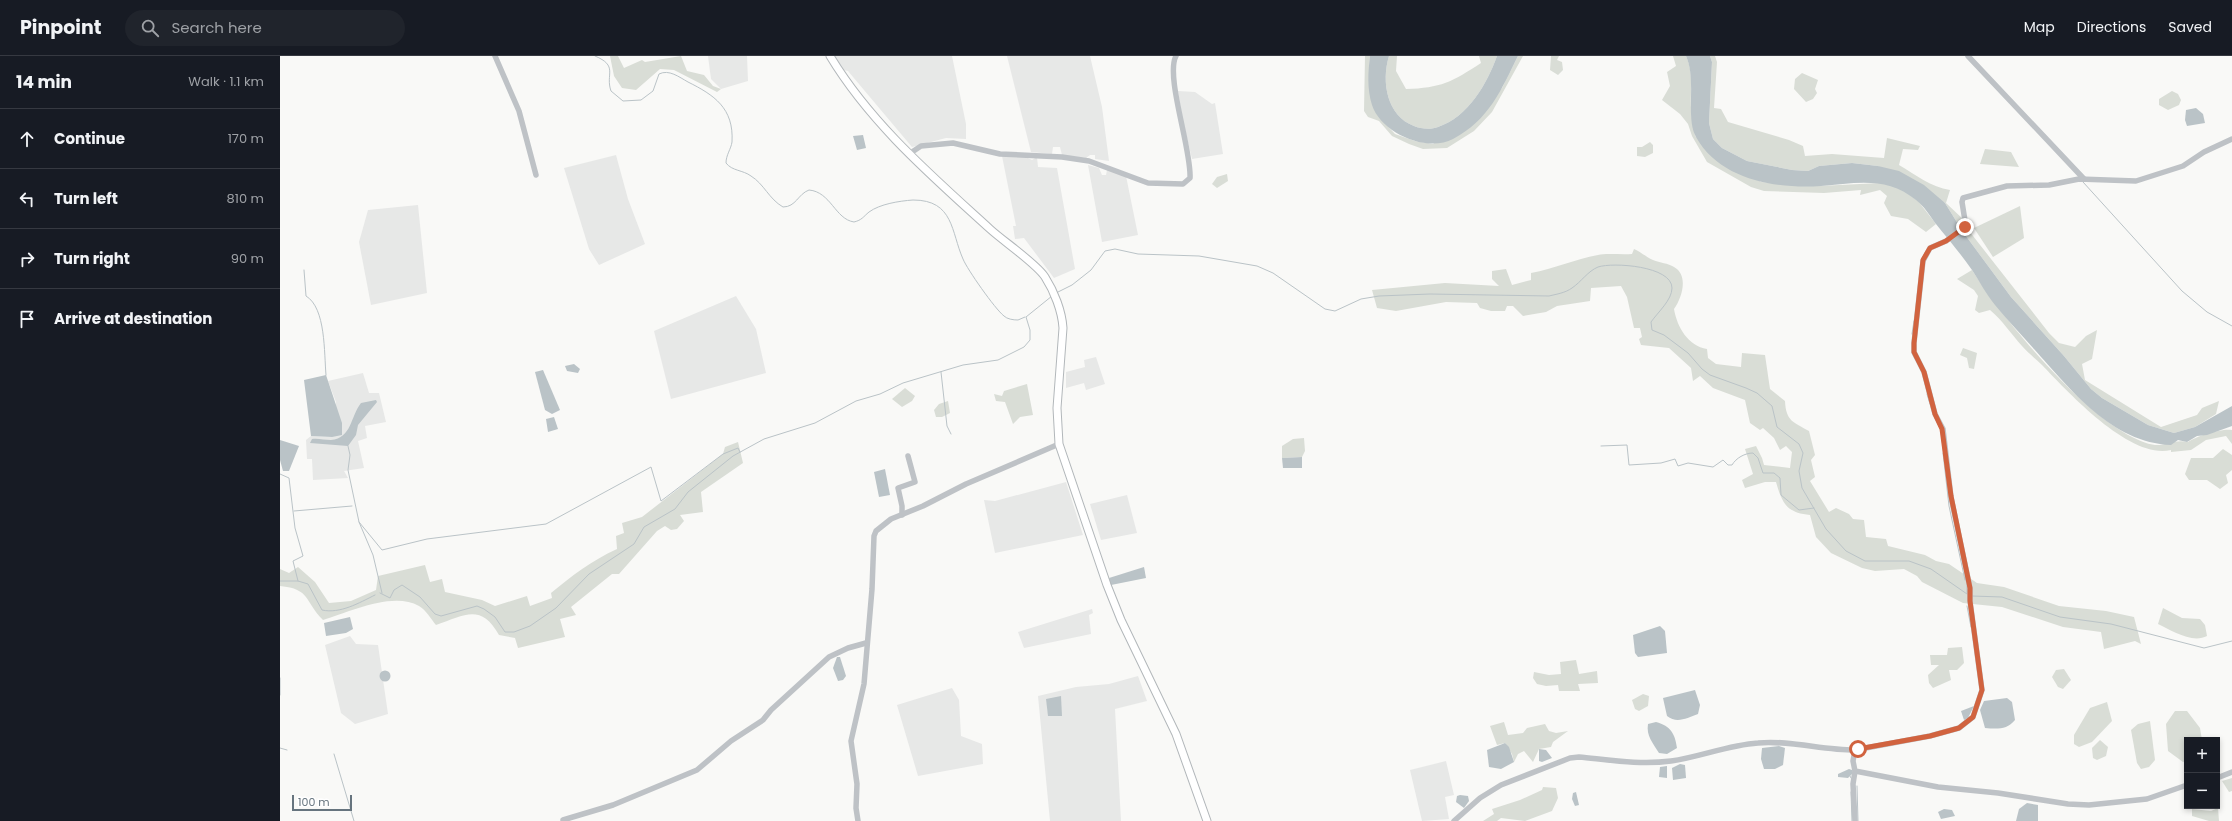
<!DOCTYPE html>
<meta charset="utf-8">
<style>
:root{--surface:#171b24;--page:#20242c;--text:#f1f3f6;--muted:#9ea1a6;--line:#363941}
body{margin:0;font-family:Poppins,sans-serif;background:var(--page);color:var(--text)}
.controls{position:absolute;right:12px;bottom:12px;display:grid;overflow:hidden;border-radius:0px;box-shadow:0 2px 6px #0003}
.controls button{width:36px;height:36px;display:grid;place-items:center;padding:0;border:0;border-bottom:1px solid var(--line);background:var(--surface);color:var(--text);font:20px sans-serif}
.scale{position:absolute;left:12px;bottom:10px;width:60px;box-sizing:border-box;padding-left:4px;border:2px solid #66747e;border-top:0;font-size:11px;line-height:14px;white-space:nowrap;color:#66747e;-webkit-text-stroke:3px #fff;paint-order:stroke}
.stop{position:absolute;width:12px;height:12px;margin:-9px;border:3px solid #d1633f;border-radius:50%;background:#fff}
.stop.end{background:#d1633f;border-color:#fff;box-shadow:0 1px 4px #0008}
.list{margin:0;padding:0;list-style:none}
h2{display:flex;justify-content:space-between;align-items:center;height:52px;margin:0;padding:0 16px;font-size:17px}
h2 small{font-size:13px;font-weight:400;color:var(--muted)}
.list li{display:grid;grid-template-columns:26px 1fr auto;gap:12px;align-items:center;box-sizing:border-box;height:60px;padding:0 16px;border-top:1px solid var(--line)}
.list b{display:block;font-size:15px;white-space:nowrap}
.list em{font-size:13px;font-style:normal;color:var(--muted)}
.icon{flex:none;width:22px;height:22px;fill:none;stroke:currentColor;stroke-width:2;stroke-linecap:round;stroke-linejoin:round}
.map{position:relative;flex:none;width:1952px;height:765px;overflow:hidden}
header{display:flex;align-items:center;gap:24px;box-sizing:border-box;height:56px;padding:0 20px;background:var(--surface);border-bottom:1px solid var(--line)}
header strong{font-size:19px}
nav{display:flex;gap:22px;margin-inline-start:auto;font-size:14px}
.search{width:280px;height:36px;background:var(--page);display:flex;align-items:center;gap:10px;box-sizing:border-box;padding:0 14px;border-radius:22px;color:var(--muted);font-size:15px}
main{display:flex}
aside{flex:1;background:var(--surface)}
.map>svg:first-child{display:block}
.built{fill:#e7e8e7}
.green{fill:#d9ddd6}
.water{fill:#bac3c7}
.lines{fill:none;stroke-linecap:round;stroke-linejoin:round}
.stream{stroke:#bac3c7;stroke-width:1}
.major-casing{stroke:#b2b7ba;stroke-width:9}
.minor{stroke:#bec2c6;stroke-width:5.5}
.major{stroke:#fff;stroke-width:7}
.route{stroke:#d1633f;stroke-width:5}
</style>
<header>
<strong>Pinpoint</strong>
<div class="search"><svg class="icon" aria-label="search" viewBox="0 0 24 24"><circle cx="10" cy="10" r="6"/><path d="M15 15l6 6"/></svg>Search here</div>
<nav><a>Map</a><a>Directions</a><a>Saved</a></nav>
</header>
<main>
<aside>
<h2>14 min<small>Walk · 1.1 km</small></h2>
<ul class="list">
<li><svg class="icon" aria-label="ahead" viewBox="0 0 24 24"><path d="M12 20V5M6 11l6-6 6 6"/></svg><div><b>Continue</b></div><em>170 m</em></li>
<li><svg class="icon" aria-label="left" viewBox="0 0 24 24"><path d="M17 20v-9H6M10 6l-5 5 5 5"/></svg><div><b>Turn left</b></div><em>810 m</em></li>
<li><svg class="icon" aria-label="right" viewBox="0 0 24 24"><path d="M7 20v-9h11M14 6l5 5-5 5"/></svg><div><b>Turn right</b></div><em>90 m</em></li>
<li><svg class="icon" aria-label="arrive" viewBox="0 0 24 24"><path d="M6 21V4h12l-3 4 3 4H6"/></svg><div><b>Arrive at destination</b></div></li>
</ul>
</aside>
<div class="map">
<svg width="1952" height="765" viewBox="0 0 1952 765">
<rect width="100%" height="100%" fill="#f9f9f7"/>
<g class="built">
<polygon points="428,0 467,0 468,25 441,33 431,23"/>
<polygon points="554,0 672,0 686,68 686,83 666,82 632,91 568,15 563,14"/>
<polygon points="727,0 810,0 822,51 829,105 815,103 815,99 810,99 806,102 782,99 780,91 773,91 772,98 751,96"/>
<polygon points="898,35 915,36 932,48 935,47 943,98 912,103 903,65"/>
<polygon points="336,99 348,143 365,188 319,209 309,193 284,112"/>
<polygon points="722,100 744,100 752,104 757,101 758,111 777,112 795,213 774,222 744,182 735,183 733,170 736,170"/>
<polygon points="808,109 819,112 822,119 826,119 827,114 846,120 858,179 822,186"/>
<polygon points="138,149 147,237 91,249 79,186 88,154"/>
<polygon points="456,240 476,273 486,317 391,343 374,275"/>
<polygon points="816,301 825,328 806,334 804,327 786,332 786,316 805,311 804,304"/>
<polygon points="83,317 89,337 99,337 106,366 85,370 87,382 78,385 84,412 64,415 68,422 33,424 32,403 27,403 26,384 31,380 52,381 56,346 48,325"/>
<polygon points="786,426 803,479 715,497 704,444 715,445"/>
<polygon points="847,439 857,477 821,484 810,448"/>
<polygon points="812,553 813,557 809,559 811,578 744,592 738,576"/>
<polygon points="70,580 76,588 98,589 108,658 75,668 61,657 45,589"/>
<polygon points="858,620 867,645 835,653 841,765 770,765 758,640 796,631 829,628"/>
<polygon points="672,632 679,644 681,680 702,688 703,708 638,720 617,649"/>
<polygon points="1166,705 1174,739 1165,741 1169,763 1142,765 1130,714"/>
</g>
<g class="green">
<polygon points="330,0 338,0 344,12 362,4 365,6 401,0 407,15 424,19 433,30 441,33 437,36 394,14 380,13 356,34 342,32 334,20"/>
<polygon points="1085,0 1090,0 1089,12 1101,63 1115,78 1135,85 1153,88 1222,32 1238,0 1243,0 1212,56 1194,75 1167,92 1143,93 1129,88 1112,80 1099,65 1088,61 1084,55"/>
<path d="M 1109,0 L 1117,0 L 1116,15 L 1126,33 C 1161,32 1172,26 1201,7 L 1199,0 L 1217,0 C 1207,28 1188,61 1158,71 C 1151,74 1141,73 1134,70 C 1107,60 1101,26 1109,0 Z"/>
<polygon points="1271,0 1279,0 1277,4 1282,6 1283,14 1278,19 1270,14"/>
<path d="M 1393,0 L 1406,0 C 1414,17 1410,35 1411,52 C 1411,61 1414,71 1415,80 L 1481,126 L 1539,130 L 1600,127 L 1619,131 L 1638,145 L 1656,168 L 1646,176 L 1628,163 L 1611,160 L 1604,147 L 1607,140 L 1600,134 L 1580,139 L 1581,134 L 1544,137 L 1484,135 L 1471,131 L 1427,106 L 1412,80 L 1408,68 L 1400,58 L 1382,44 L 1390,30 L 1387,16 L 1396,10 Z"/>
<path d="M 1430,0 L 1435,0 L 1437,6 L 1434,52 L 1441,53 L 1448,66 L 1509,84 L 1523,90 L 1525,100 L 1552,98 L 1604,102 L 1607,82 L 1640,90 L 1638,94 L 1623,93 L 1619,109 C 1636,119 1651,131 1670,134 L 1666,147 L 1684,164 L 1686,171 L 1769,277 L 1779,287 L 1795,291 L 1806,280 L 1817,274 L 1812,303 L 1802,308 L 1805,324 L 1881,371 L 1917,359 L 1922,352 L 1939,345 L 1936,358 L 1915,371 L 1894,377 L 1868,369 L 1822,342 L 1811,333 L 1784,300 L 1731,241 L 1683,176 L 1665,147 L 1598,110 L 1572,107 L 1539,110 L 1528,115 L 1512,114 L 1467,105 L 1442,92 L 1433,83 L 1429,67 L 1432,6 Z"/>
<polygon points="1522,17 1538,24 1535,33 1537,37 1533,43 1526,46 1514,33 1515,23"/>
<polygon points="1892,35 1898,38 1901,44 1899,49 1888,54 1879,49 1879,43"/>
<polygon points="1370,86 1373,89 1373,97 1365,101 1357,100 1357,91 1362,91"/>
<polygon points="1705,93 1731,96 1739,111 1700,108"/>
<polygon points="947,118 948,125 937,132 932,128 937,121"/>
<polygon points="1740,150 1744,182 1713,201 1694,172"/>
<path d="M 1354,193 C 1361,196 1366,201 1373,204 C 1380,207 1388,207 1394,211 C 1409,219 1402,242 1394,253 C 1397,271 1408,290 1427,293 L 1428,302 L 1436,308 L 1461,311 L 1462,297 L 1485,299 L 1490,333 L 1505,345 C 1506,365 1513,366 1529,375 L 1535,399 L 1531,404 L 1535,421 L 1530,425 L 1549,456 L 1556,452 L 1569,458 L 1573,463 L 1584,464 L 1586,481 L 1606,483 L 1608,490 L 1645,499 L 1656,505 L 1669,508 L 1697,527 L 1724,531 L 1779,550 L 1826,555 L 1854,561 L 1861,588 L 1855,585 L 1824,593 L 1821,576 L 1783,571 L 1722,551 L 1683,547 L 1642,526 L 1637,520 L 1624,513 L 1595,515 L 1582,512 L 1551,497 L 1536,481 L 1530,459 C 1507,457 1502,447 1496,426 L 1485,426 L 1465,432 L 1462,424 L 1473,418 L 1465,393 L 1476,390 L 1482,402 L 1484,409 L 1510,412 L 1512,396 L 1506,390 L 1500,394 L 1494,382 L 1483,372 L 1480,374 L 1470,367 L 1465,344 L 1433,332 L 1420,320 L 1413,325 L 1411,312 L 1389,292 L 1361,289 L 1359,283 L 1362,281 L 1360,272 L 1354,272 L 1347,241 L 1341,230 L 1311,232 L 1310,245 L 1277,250 L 1266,256 L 1243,260 L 1233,250 L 1227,250 L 1225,255 L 1211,255 L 1200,252 L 1197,247 L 1166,246 L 1116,255 L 1097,252 L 1092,234 L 1165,227 L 1219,230 L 1212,223 L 1212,215 L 1226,213 L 1232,229 L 1251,224 L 1251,217 C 1274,213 1295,203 1318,199 C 1326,197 1342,199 1352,198 Z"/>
<path d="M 1692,214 C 1722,262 1818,380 1875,389 C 1885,390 1894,383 1908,386 C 1916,380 1943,372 1952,374 L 1952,388 L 1946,380 L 1926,384 L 1911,394 L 1891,396 L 1891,394 C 1850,404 1788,336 1762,309 C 1756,303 1748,297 1742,290 C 1731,278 1723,265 1710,254 L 1699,257 L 1695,254 L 1698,240 L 1694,234 L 1677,223 Z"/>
<polygon points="1683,292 1697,297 1694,313 1689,312 1687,302 1680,299"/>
<polygon points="747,328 753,359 740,361 733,368 725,346 716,345 714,338 722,340 724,335"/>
<polygon points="625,332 635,340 632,345 622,351 612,343"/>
<polygon points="668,345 670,357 662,361 656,361 654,354 659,348"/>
<polygon points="1024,382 1025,395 1022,401 1002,402 1002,390 1013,383"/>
<path d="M 458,386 L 463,407 L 421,436 L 423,456 L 400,459 L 404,465 L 397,473 L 391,474 L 385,470 L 377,475 L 339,518 L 332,518 L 291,551 L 296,559 L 280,563 L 285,581 L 238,592 L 235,582 L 219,579 C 201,547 185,559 156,569 C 151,563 146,554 139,550 C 113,535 69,556 43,564 C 24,545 31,533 0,530 L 0,513 L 9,517 L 18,511 L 35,526 L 49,547 L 71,545 L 96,534 L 98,520 L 145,509 L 150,526 L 162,523 L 165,536 L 202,544 L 215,550 L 247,540 L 250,550 L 272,542 L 271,537 C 293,519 311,505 337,493 L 336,480 L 344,477 L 342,467 L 362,461 L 443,398 L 445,391 Z"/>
<polygon points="1943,393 1952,399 1952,414 1946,419 1948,427 1940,433 1927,424 1909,424 1905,418 1911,402 1933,402"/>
<path d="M 1883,552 L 1902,562 L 1920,563 L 1925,569 L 1927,580 C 1912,588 1891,574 1878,568 Z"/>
<polygon points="1682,591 1684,607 1677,614 1669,614 1671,624 1653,632 1649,627 1648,619 1659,609 1651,609 1650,599 1667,599 1668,592"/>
<polygon points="1296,604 1299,618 1317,615 1318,627 1298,628 1300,635 1279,635 1278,629 1266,630 1257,628 1253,622 1254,616 1269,619 1281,618 1280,606"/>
<polygon points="1784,613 1791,624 1783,633 1778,631 1772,621 1776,614"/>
<polygon points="1363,638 1369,640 1368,650 1359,655 1355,653 1352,644"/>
<polygon points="1827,646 1832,665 1812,686 1799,691 1794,688 1794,679 1810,652"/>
<polygon points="1895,655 1907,655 1920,672 1922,684 1907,684 1907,705 1903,706 1888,695 1886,668"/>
<polygon points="1870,665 1875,704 1869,711 1861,713 1857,707 1851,674 1858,668"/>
<polygon points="1224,666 1228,679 1243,677 1247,672 1265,668 1269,675 1276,677 1288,675 1273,686 1271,691 1259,693 1253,706 1244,695 1238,698 1234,706 1232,698 1225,687 1217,689 1210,670"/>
<polygon points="1820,684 1828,691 1826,700 1817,704 1813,702 1812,692"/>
<polygon points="1952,722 1952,735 1949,736 1942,725"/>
<polygon points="1263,731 1276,732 1278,742 1272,755 1245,765 1221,762 1217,765 1203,765 1214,758 1212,753 1240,744 1262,734"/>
<polygon points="1938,752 1939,765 1929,765 1912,760 1912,753 1931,755"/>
</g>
<g class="water">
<path d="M 1090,0 L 1109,0 C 1101,26 1107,60 1134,70 C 1141,73 1151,74 1158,71 C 1188,61 1207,28 1217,0 L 1238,0 C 1221,34 1209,64 1173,83 C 1147,97 1101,77 1092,49 C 1087,33 1088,16 1090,0 Z"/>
<path d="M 1406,0 L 1430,0 L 1432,6 L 1429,67 L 1433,83 L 1442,92 L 1467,105 L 1512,114 L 1528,115 L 1539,110 L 1572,107 L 1598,110 L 1619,115 L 1644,129 L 1665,147 L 1683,176 L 1731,241 L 1784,300 L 1811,333 L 1822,342 L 1868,369 L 1894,377 L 1915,371 L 1952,350 L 1952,370 L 1927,379 L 1917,380 L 1907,386 L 1898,384 L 1891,389 C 1832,387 1790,333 1754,293 C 1741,278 1727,264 1715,249 C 1706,238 1700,226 1692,214 C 1681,198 1668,183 1656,168 C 1650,160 1644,150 1636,144 C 1607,120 1576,127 1541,130 C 1496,133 1440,124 1416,81 C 1405,61 1417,24 1406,0 Z"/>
<polygon points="1916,52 1923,58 1925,67 1907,70 1905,64 1906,54"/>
<polygon points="583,79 586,92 577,94 573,80"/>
<polygon points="294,308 300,313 298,317 287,315 285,310"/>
<polygon points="263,314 280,354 272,358 265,354 255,316"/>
<polygon points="46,319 62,367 62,379 52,381 31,380 24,324"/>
<path d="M 96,344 L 97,346 L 78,369 L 76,379 L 68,390 L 30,387 L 32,383 C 38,382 44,384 51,384 C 72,382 70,361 81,347 Z"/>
<polygon points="274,361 278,373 268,376 266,363"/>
<polygon points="0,384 19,390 9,415 3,415 0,404"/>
<polygon points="1022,401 1022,412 1003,412 1002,402"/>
<polygon points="605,413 610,439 599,441 594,416"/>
<polygon points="864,511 866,522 831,529 829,522"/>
<polygon points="70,561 73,573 66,577 46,580 44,567"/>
<polygon points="1380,570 1385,575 1387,597 1358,601 1355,597 1353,579"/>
<polygon points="557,601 560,601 566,620 563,624 558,625 553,612"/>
<circle cx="105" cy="620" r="5.5"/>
<path d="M 1415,634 L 1420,649 L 1418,658 C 1407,662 1397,668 1387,660 L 1383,642 Z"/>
<polygon points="781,640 782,660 768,660 766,643"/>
<path d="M 1727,642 L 1732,646 L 1735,664 C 1727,674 1717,673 1705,672 L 1700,654 L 1704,645 Z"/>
<polygon points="1694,650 1688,662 1684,664 1681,655"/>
<path d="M 1376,666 C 1391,670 1395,678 1397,692 L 1387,698 L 1379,697 C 1373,687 1366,680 1368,668 Z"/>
<polygon points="1225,687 1229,691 1234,706 1221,713 1209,711 1207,694"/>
<polygon points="1499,690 1505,692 1503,709 1495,713 1484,713 1481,703 1482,692"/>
<polygon points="1259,693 1266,694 1272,702 1262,706 1259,705"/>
<polygon points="1400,708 1405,709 1406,722 1393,724 1392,712"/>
<polygon points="1387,710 1387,722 1379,721 1380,711"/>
<polygon points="1569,713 1572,714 1572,718 1568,722 1558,721 1558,718"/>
<polygon points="1296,736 1299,749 1295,750 1292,743 1293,737"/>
<polygon points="1180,739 1188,740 1189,745 1184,752 1176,746 1177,740"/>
<polygon points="1747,747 1758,749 1758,765 1736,765 1739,753"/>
<polygon points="1664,753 1672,754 1675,760 1661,763 1658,756"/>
</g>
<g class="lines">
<g class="stream">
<path d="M 315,0 C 339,10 325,18 331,35 L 343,45 L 361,44 L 373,35 L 379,18 C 389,13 399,21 408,26 C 434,39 454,52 452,86 C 451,93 446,99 446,107 C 452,115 463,114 471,120 C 484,128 489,143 503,151 C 516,151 518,138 529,134 C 551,136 555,163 574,166 C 582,164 583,161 589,156 C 600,148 619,145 633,144 C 674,144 671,176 683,203 C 687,213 715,253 724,260 C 727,263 733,264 738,264 L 745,261"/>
<polyline points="1803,126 1902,235 1927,256 1952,270"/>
<path d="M 24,214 L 26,240 C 46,252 44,297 46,319"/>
<path d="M 776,237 L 792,229 L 811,214 L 825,195 L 835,193 L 858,198 L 919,200 L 977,210 L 993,217 L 1045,253 L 1055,255 L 1081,243 L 1099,240 L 1150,238 L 1269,240 C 1277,238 1285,237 1292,232 C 1301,226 1308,215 1318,211 C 1333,206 1392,210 1392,232 C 1392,244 1378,256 1371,266 L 1372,274 L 1384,279 L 1408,297 L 1422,313 L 1430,319 L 1466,332 L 1477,337 L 1492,350 L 1497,371 L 1519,388 L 1523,397 L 1519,415 L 1522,432 L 1546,473 L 1566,495 L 1585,505 L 1629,505 L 1651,513 L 1687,538"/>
<polyline points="1632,278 1634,265"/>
<polyline points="1632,297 1635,303"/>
<polyline points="661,316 667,370 671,378"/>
<polyline points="1647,338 1650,348"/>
<polyline points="68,390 70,399 68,414 79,466 93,499 102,537"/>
<path d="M 1321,390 L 1347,389 L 1349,409 L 1381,407 L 1395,403 L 1398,410 L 1408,407 L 1433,411 L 1443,404 L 1448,409 L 1452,409 C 1456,402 1465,397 1473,397 L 1478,402 L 1483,417 L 1494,417 L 1500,422 L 1501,439 L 1519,454 L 1534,452"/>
<polyline points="1663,397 1669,450 1685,524"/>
<polyline points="0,418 9,422 15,472 23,500 13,505 18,525"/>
<polyline points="14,455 72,450"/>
<polyline points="79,466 102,494 147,483 266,468 371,411 381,445 443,398 458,392 460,396"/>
<path d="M 0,525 L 18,525 L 28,528 L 42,554 C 60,558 79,547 95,539"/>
<polyline points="1687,530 1687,537"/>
<polyline points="100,537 110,542 114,534 122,529 140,541 155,558 161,560 197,550 204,553 215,561 225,576 234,576 250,570 276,552 309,518 354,488 364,471 395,453 408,436 453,400 484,383 535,367 576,345 600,338 623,327 683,309 718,304 744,291 750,284 750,274 746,261 772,240"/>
<polyline points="1692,540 1722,541 1780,561 1831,568 1924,592 1952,585"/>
<polyline points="1687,550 1691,571"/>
<polyline points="0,622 0,639"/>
<polyline points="0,692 7,694"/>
<polyline points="54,698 74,765"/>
<polyline points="1570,720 1571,722"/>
<polyline points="1577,730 1578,765"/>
<polyline points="1571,736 1572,765"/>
</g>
<g class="major-casing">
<path id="major" d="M 550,0 C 591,68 652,120 710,173 C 723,185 757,208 765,221 C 774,235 782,255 783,272 L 777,352 L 779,388 L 827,529 L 841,564 L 896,678 L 927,765"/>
</g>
<g class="minor">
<polyline points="215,0 239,55 256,119"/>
<polyline points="1688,0 1804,123"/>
<path d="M 629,98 L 641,90 L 673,87 L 720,98 L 782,101 L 809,105 L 868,127 L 903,128 L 910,122 C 912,95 885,20 896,0"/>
<polyline points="622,459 622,450 618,432 635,426 628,400"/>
<polyline points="1575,694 1650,680 1679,672 1693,661 1702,634 1690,545 1690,532 1671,441 1663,373 1655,358 1644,316 1634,296 1634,287 1643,205 1650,192 1666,185 1686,171 1682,146 1683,142 1727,130 1769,129 1799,123 1856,125 1903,110 1924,96 1952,83"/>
<polyline points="1937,722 1952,716"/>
<polyline points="283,764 333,749 417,714 451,685 483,664 491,654 549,601 568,592 586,587"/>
<polyline points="578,765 576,752 577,728 571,685 584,628 592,533 594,480 596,475 611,463 643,450 686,428 779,388"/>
<path d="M 1174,765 L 1200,742 L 1221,729 L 1290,702 L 1299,701 C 1330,704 1360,709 1391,705 C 1420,701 1448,689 1478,687 C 1510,684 1542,694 1575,694 L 1573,705 L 1575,715 L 1658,731 L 1718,737 L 1788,748 L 1809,749 L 1867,743 L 1907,729"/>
<polyline points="1575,765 1573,728 1575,715"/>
</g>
<use href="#major" class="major"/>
</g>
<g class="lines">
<polyline class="route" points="1578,693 1650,680 1679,672 1693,661 1702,634 1690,545 1690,532 1671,440 1662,373 1655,358 1644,316 1634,296 1634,287 1643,204 1650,192 1666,185 1685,171"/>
</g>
</svg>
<div class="controls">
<button>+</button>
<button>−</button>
</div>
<div class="scale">100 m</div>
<div class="stop" style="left:1578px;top:693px"></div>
<div class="stop end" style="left:1685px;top:171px"></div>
</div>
</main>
